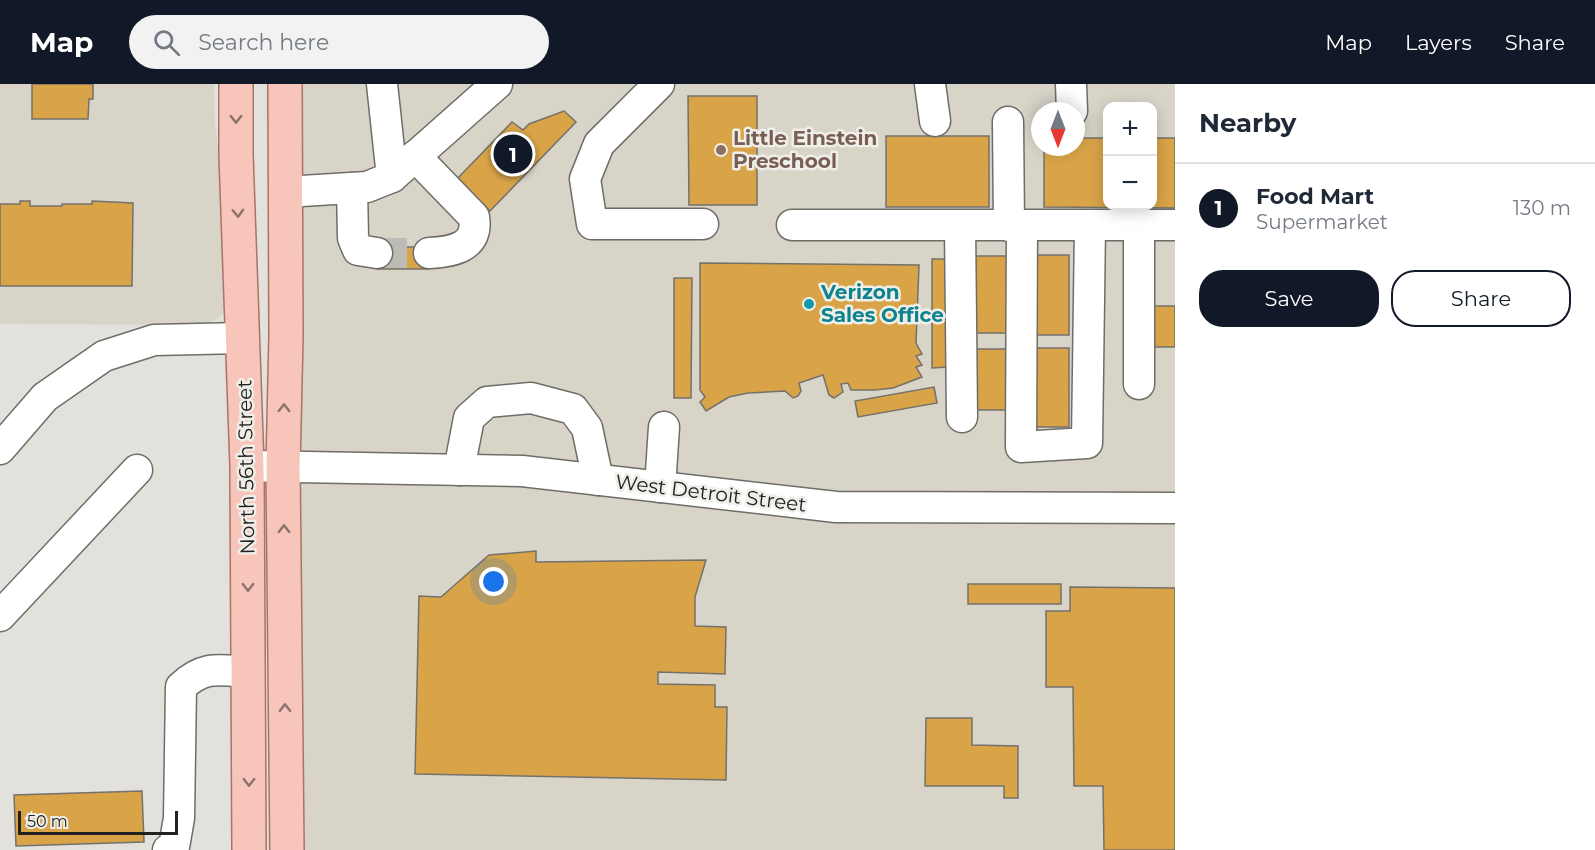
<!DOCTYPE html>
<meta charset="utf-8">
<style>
:root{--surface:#fff;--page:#f2f2f3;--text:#1f2937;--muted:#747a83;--line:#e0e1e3;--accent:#111827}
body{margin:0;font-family:Montserrat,sans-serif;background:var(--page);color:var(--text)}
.controls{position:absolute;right:18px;top:18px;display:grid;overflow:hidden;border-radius:12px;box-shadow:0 3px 15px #0003}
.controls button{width:54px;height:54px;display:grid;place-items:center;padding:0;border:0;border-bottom:2px solid var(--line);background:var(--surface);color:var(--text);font:30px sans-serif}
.compass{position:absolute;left:1031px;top:18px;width:54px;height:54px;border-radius:50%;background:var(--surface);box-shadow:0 3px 15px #0003;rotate:180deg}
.scale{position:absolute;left:18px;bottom:15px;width:160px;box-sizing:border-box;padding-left:6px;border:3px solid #22211f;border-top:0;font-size:16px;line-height:21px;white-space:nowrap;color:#22211f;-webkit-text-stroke:4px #efeee8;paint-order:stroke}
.you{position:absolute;left:494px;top:498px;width:21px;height:21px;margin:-15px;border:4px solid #fff;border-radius:50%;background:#1a73e8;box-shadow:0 0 0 9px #1a73e833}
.badge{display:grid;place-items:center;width:39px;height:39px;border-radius:50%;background:var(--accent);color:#fff;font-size:20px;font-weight:700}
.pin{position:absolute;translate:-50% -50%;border:3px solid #fff;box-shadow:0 2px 6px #0006}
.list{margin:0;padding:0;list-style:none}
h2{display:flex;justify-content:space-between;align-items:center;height:78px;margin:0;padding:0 24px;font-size:26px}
h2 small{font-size:20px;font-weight:400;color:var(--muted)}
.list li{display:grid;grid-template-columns:39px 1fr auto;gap:18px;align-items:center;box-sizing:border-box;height:90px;padding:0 24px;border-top:2px solid var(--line)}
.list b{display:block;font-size:22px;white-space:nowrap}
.list p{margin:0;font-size:20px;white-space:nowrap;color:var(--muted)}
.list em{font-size:20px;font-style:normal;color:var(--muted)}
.actions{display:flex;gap:12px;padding:18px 24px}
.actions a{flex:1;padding:14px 0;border:2px solid var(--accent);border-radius:24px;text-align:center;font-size:21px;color:var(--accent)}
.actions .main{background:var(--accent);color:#fff}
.icon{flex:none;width:33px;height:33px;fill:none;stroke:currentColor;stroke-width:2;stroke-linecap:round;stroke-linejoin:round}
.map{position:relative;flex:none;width:1175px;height:766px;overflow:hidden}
header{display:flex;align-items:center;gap:36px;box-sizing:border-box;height:84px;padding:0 30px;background:var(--accent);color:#fff}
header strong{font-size:28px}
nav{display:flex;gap:33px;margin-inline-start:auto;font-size:21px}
.search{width:420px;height:54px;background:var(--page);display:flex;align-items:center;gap:15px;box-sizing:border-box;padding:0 21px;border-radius:33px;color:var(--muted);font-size:22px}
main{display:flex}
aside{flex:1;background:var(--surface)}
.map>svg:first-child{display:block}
.built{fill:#d8d4c8;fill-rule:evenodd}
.building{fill:#d9a448;stroke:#74716c;stroke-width:1.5}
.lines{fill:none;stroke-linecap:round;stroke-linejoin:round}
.minor-tunnel{stroke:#bcbbb5;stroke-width:30;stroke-dasharray:30 15;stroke-linecap:butt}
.minor-casing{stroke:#6e6d68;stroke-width:33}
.major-casing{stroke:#aa7367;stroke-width:36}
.minor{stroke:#fff;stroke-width:30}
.major{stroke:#f8c5bb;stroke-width:33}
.oneway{stroke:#8d736d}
.education-dot{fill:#8d6e63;stroke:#efeee8;stroke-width:2}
.culture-dot{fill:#0f9aa8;stroke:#efeee8;stroke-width:2}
.labels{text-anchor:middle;stroke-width:5;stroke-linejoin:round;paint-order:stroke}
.education-label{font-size:20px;font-weight:bold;fill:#785e54;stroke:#efeee8;text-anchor:start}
.culture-label{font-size:20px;font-weight:bold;fill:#0d838f;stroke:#efeee8;text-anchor:start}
.street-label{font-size:20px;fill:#22211f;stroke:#efeee8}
</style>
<header>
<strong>Map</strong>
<div class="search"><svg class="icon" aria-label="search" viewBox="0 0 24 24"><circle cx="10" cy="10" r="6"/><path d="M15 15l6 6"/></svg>Search here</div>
<nav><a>Map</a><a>Layers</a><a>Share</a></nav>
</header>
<main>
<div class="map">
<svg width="1175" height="766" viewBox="0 0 1175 766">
<rect width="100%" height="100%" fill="#e2e1db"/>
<g class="built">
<polygon points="0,0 214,0 215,42 227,113 229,219 221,232 206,241 0,240"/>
<path d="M 285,0 L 1175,0 L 1175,766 L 285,766 ZM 1108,22 L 1152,22 L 1152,122 L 1108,122 ZM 1040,27 L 1076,27 L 1076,63 L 1040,63 Z"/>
</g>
<g class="building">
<polygon points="32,0 93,0 93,15 89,15 88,35 32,35"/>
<polygon points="688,12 757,12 757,121 689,121"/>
<polygon points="564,27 576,38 490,127 457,95 512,38 523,46 529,40"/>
<rect x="886" y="52" width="103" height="71"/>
<polygon points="1076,54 1108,54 1108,122 1152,122 1152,54 1175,54 1175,124 1044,123 1044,63 1076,63"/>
<polygon points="20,117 30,117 30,122 62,122 62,120 92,120 92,117 133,119 132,202 0,202 0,120 20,120"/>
<rect x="377" y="163" width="52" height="22"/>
<rect x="1034" y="171" width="35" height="80"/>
<rect x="974" y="172" width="34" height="77"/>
<polygon points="932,175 948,175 948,283 932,284"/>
<polygon points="700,179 919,181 916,259 922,270 916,272 922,281 916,283 922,293 893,304 875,306 851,306 848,299 841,300 843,308 834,314 829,311 823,291 799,299 801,307 798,312 793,314 785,307 748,309 729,313 706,327 700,318 705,313 700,306"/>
<polygon points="674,194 692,194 691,314 674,314"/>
<polygon points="1145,222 1175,222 1175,263 1144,263"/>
<rect x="1034" y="264" width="35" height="79"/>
<rect x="974" y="265" width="34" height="61"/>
<polygon points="934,303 937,319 858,333 855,317"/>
<polygon points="536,467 536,478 706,476 695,513 695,542 726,543 725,590 658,588 658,600 715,601 715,623 727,623 726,696 415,690 419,512 441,513 489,471"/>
<rect x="968" y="500" width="93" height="20"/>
<polygon points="1070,503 1175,504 1175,766 1104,766 1103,702 1074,702 1073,603 1046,603 1046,527 1070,527"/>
<polygon points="926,634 972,634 972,661 1018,662 1018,714 1004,714 1004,702 925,702"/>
<polygon points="142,707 144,758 16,762 14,711"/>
</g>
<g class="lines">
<polyline class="minor-tunnel" points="377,169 429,169"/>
<g class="minor-casing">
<g id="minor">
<polyline points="382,0 392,93"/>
<polyline points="659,0 599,60 585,95 592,140 703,140"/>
<polyline points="930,0 935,37"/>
<polyline points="1071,0 1072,27"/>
<polyline points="1008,38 1009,142"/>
<path d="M 415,72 L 474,133 C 479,163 453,168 429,169"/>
<polyline points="352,104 353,154 358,166 377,169"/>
<polyline points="285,108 367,103 392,93 497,0"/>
<polyline points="792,141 1175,141"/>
<polyline points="960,142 962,333"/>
<polyline points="1022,142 1021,363 1087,359 1090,142"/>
<polyline points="1139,300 1139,141"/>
<polyline points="0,365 45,313 104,272 154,256 243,254"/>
<polyline points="247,382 522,387 836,423 1175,424"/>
<polyline points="459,386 469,334 487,318 531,314 573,325 587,344 598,396"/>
<polyline points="660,403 664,343"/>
<polyline points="0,532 137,386"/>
<path d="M 168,766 L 174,763 L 179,734 L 181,603 C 204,581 219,586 248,588"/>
</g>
</g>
<g class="major-casing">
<g id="major">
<polyline points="236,0 236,71 247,382 249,766"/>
<polyline points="285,0 286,252 283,383 287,766"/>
</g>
</g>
<use href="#minor" class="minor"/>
<use href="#major" class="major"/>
</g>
<defs><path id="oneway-chevron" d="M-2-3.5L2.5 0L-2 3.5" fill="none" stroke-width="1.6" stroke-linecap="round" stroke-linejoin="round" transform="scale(1.5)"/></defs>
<g class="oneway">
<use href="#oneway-chevron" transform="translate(236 35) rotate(90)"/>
<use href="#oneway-chevron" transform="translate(238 129) rotate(88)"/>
<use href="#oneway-chevron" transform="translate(284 324) rotate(-89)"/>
<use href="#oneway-chevron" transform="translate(284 445) rotate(-91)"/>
<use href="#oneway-chevron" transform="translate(248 503) rotate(90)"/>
<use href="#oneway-chevron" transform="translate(285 624) rotate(-91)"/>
<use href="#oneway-chevron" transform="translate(249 698) rotate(90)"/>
</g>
<circle class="education-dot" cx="721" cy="66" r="6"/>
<circle class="culture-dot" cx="809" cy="220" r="6"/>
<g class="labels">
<g class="education-label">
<text x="733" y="61">Little Einstein<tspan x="733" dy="23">Preschool</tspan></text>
</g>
<g class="culture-label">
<text x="821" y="215">Verizon<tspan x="821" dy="23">Sales Office</tspan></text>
</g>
<g class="street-label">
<text transform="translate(246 383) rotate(-91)" y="7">North 56th Street</text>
<text transform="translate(711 409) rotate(7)" y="7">West Detroit Street</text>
</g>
</g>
</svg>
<div class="controls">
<button>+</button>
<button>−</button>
</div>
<svg class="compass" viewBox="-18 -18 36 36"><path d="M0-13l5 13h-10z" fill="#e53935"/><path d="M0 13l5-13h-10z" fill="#747a83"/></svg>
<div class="scale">50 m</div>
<div class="you"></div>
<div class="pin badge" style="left:513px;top:70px">1</div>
</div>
<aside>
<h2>Nearby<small></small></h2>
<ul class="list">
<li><span class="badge">1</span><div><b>Food Mart</b><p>Supermarket</p></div><em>130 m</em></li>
</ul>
<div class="actions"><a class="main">Save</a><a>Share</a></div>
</aside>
</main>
